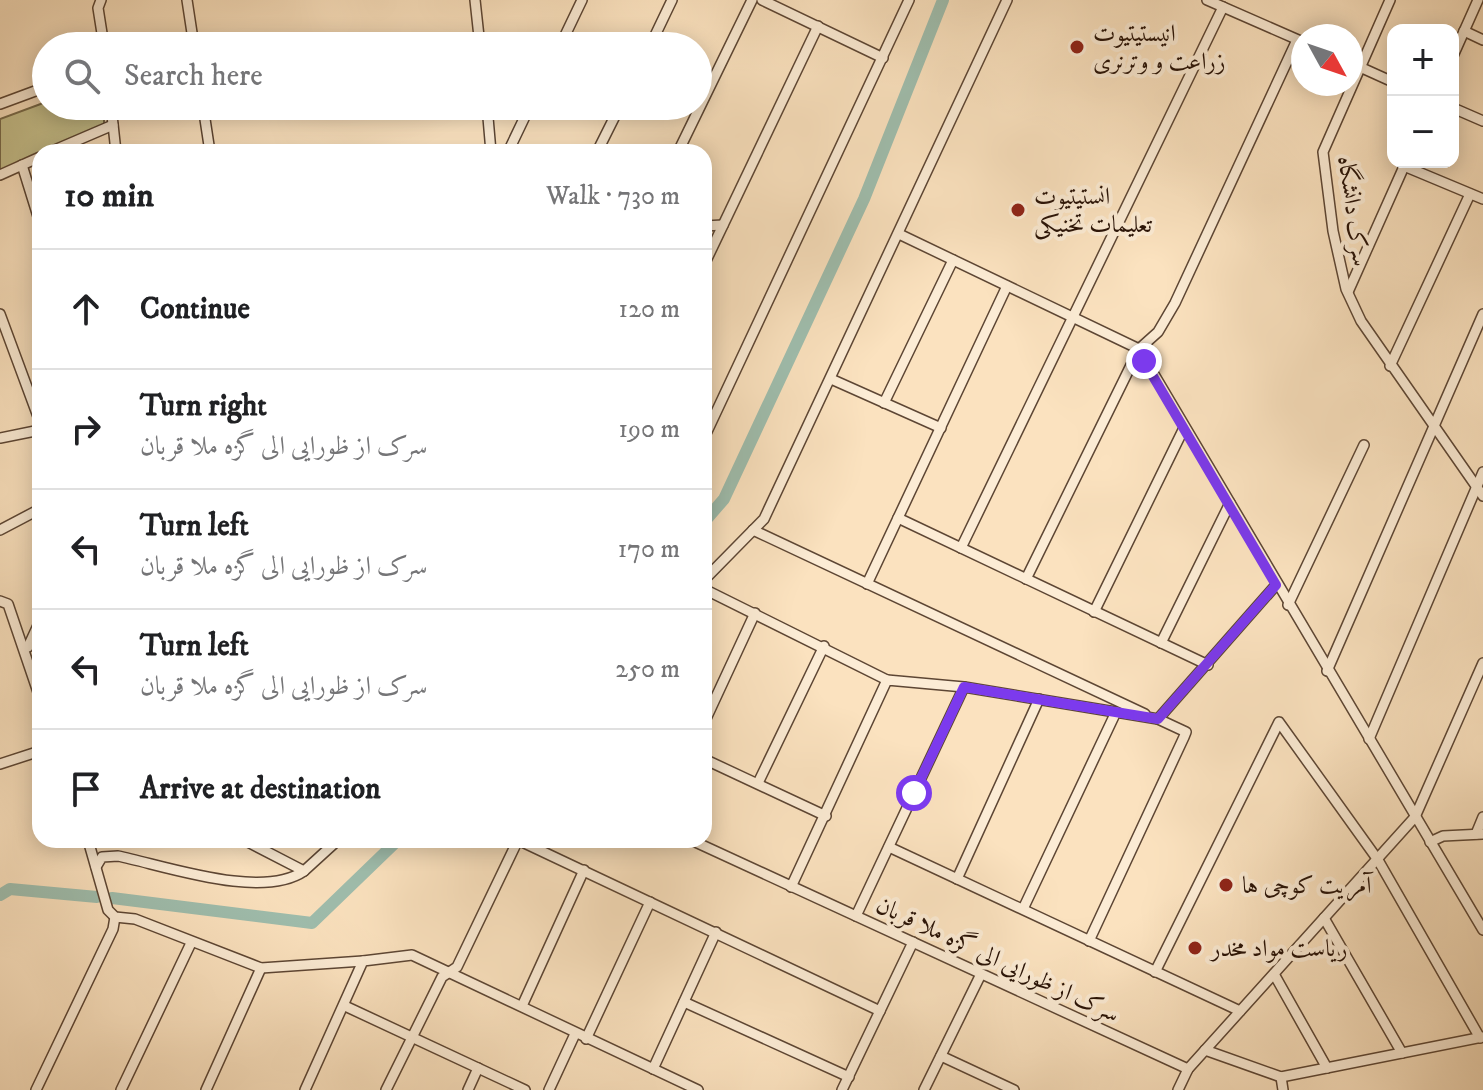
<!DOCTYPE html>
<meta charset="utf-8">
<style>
:root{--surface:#fff;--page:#f6f6f6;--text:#202124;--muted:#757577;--line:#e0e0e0}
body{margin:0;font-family:"IM FELL DW Pica",Amiri,serif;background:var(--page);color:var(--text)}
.controls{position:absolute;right:24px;top:24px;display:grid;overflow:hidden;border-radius:16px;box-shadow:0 4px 20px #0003}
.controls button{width:72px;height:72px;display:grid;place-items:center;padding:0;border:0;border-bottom:2px solid var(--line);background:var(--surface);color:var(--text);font:40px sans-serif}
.compass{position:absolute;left:1291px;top:24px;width:72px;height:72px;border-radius:50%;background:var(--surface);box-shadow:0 4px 20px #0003;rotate:130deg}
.stop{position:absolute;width:24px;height:24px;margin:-18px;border:6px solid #7c3aed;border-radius:50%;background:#fff}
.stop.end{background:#7c3aed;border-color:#fff;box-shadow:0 2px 8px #0008}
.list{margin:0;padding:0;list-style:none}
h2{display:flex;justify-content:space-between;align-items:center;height:104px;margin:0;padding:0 32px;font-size:34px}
h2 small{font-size:26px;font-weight:400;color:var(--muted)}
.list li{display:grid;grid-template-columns:52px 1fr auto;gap:24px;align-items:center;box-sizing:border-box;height:120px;padding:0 32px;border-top:2px solid var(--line)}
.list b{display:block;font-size:30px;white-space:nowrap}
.list p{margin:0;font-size:26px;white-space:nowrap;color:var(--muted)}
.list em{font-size:26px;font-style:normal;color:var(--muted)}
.icon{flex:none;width:44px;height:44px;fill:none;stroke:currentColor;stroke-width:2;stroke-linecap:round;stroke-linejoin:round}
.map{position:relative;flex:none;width:1483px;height:1090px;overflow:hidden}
.search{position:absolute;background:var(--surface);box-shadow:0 4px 20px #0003;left:32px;top:32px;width:680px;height:88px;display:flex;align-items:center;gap:20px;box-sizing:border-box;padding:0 28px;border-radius:44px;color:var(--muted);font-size:30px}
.panel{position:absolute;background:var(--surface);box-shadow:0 4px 20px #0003;left:32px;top:144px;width:680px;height:704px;border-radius:24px}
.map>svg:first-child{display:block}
.green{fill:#c6c18d;stroke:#776a4a;stroke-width:2}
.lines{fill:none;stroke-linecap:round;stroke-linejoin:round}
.river{stroke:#9fbeae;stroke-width:12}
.minor-casing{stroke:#5d4634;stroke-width:12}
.minor{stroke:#fcecd5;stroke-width:9}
.route{stroke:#7c3aed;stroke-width:10}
.poi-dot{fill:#8f2418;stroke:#fcecd5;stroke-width:3}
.labels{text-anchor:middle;stroke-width:8;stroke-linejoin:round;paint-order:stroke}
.poi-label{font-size:24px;fill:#281206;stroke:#fcecd5;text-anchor:start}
.street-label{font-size:24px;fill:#281206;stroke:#fcecd5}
</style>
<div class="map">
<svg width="1483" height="1090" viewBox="0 0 1483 1090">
<rect width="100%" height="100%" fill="#fbe2bf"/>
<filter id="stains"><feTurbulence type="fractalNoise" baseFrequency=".0025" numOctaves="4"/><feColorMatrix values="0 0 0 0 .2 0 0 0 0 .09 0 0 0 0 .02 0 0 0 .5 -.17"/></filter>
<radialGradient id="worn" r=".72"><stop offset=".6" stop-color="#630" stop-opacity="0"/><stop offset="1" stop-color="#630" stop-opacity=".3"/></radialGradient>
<polygon class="green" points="46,102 46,106 86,106 104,118 104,127 49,152 40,152 40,156 0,174 0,119"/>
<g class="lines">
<g class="river">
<polyline points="704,522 724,499 864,199 943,0"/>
<polyline points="0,895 10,889 97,897"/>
<polyline points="112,898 312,923 398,840"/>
</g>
<g class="minor-casing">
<g id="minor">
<polyline points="101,0 98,8 104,46"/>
<polyline points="187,0 194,46"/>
<polyline points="475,0 480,46"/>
<polyline points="762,0 883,58"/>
<polyline points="1207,0 1303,42"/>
<polyline points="1390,0 1323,152 1333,231 1346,289 1361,321 1483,496"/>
<polyline points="1464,31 1483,40"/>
<polyline points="560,46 582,0"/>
<polyline points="650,46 672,0"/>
<polyline points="1453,56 1478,0"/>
<polyline points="1351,63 1393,82"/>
<polyline points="0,104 46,87"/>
<polyline points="111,106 116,152"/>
<polyline points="203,106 210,152"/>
<polyline points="487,106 491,152"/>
<polyline points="1453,108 1483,121"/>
<polyline points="50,152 113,125"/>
<polyline points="508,152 530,106"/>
<polyline points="597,152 620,106"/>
<polyline points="678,152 752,0"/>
<polyline points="22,165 40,223"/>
<polyline points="1404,166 1483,199"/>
<polyline points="0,175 40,157"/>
<polyline points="704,226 723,225"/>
<polyline points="899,234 1139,349 1483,930"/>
<polyline points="704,265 818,26"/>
<polyline points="1348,292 1406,162"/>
<polyline points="0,314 40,422"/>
<polyline points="1390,366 1470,194"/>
<polyline points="831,379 941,428"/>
<polyline points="884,403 953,260"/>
<polyline points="0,438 40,430"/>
<polyline points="704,438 909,0"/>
<polyline points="898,518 1208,665"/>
<polyline points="0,530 40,509"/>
<polyline points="753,530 1145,714"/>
<polyline points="961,548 1223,7"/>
<polyline points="1026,579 1139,349 1158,332 1175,303 1297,40"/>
<polyline points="704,580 764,519 1007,0"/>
<polyline points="867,584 1007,286"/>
<polyline points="704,589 887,680"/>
<polyline points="0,601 8,604 40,698"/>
<polyline points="1288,605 1364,445"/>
<polyline points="1094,612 1184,428"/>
<polyline points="1161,643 1230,503"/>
<polyline points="28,647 40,621"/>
<polyline points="1327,671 1483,314"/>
<polyline points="704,723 755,613"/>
<polyline points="1369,739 1483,472"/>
<polyline points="704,759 826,816"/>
<polyline points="0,764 40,751"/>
<polyline points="758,783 824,646"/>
<polyline points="1476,834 1483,817"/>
<polyline points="88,840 108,910 115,917 135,919 261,968 363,961"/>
<polyline points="244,840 304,871 338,840"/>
<polyline points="518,840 880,1011"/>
<polyline points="691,840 1188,1069"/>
<polyline points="1430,842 1443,836 1483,834"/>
<polyline points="889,847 1240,1011"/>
<path d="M 96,867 L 102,857 L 118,856 C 166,866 262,900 304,871"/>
<polyline points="957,879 1039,699"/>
<polyline points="791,887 887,680 964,687 1158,719 1276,585"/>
<polyline points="1023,909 1116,712"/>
<polyline points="856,916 964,687"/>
<polyline points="1324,918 1402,1053"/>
<polyline points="1089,941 1184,737 1186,732 1158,719"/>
<polyline points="1155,972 1279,722 1378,860 1480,1038"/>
<polyline points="1274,974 1327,1068"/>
<polyline points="684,1002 849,1077"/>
<polyline points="345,1006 525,1090"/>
<polyline points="522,1006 584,870"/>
<polyline points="586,1039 650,902"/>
<polyline points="1205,1050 1281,1077 1483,1037"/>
<polyline points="941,1056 1014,1090"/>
<polyline points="653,1069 716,932"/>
<polyline points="1281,1077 1283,1090"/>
<polyline points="36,1090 113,929 115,917"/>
<polyline points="121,1090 191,943"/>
<polyline points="206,1090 261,968"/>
<polyline points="305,1090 363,961 412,955 698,1090"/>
<polyline points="386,1090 442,977 457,967 518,840"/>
<polyline points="468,1090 478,1068"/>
<polyline points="549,1090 575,1034"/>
<polyline points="842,1090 913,942"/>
<polyline points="924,1090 981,974"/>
<polyline points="1178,1090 1188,1069 1415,817 1483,663"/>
</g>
</g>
<use href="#minor" class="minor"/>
</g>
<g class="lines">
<polyline class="route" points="914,793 964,687 1158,719 1276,585 1144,361"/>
</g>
<g class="poi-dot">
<circle cx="1077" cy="47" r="8"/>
<circle cx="1018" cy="210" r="8"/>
<circle cx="1226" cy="885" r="8"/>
<circle cx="1195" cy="948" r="8"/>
</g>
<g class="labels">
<g class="poi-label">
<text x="1093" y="41">انیستیتیوت<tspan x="1093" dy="28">زراعت و وترنری</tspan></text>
<text x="1034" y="204">انستیتیوت<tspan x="1034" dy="28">تعلیمات تخنیکی</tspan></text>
<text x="1242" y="893">آمریت کوچی ها</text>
<text x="1211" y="956">ریاست مواد مخدر</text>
</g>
<g class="street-label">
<text transform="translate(1354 211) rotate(82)" y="8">سرک دانشگاه</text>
<text transform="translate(998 959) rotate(25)" y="8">سرک از ظورایی الی گزه ملا قربان</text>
</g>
</g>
<rect width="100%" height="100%" filter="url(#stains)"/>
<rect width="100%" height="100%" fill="url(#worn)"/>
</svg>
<div class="controls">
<button>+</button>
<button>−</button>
</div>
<svg class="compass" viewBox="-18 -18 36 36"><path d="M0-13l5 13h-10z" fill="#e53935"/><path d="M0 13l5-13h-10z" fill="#757577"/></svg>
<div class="stop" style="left:914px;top:793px"></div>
<div class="stop end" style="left:1144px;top:361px"></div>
<div class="search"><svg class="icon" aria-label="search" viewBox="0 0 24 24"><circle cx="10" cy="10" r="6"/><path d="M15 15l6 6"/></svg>Search here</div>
<section class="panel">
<h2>10 min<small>Walk · 730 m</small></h2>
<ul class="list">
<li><svg class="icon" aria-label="ahead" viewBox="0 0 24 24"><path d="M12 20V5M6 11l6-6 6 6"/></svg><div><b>Continue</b></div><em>120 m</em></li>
<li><svg class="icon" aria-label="right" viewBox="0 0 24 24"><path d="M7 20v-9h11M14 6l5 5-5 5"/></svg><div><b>Turn right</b><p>سرک از ظورایی الی گزه ملا قربان</p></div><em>190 m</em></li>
<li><svg class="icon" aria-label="left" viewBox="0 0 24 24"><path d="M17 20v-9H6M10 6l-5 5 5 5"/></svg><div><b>Turn left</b><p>سرک از ظورایی الی گزه ملا قربان</p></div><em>170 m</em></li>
<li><svg class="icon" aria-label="left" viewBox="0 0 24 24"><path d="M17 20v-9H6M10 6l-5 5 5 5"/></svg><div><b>Turn left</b><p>سرک از ظورایی الی گزه ملا قربان</p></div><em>250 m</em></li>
<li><svg class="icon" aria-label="arrive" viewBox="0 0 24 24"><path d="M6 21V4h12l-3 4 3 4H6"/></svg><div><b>Arrive at destination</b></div></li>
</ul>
</section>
</div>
